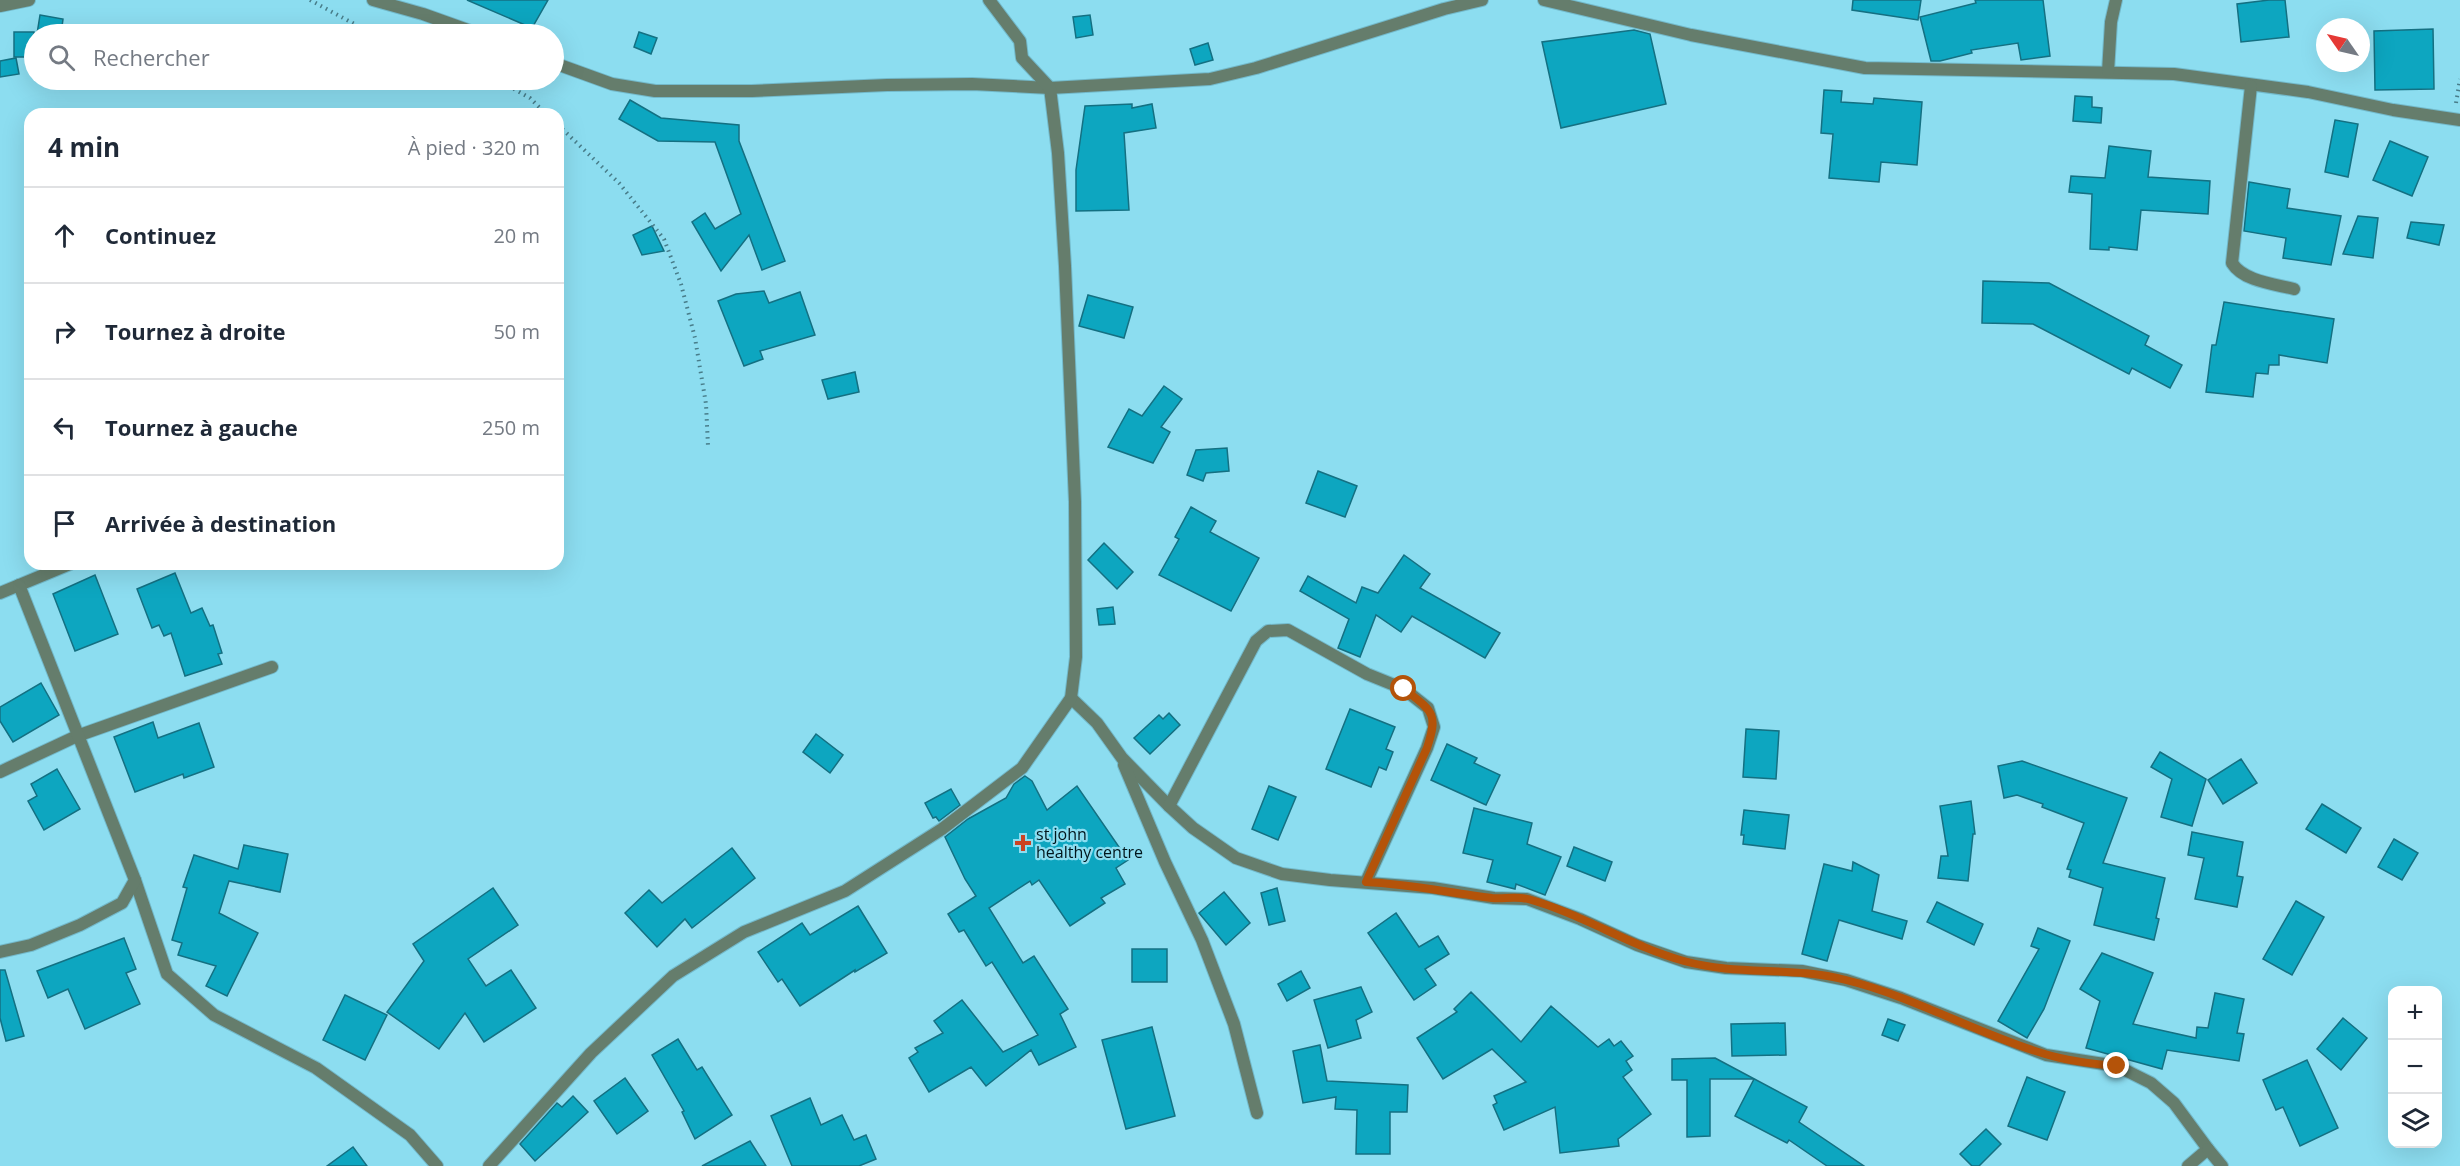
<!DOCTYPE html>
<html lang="fr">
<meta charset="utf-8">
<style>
:root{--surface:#fff;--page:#f2f2f3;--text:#1f2937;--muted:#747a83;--line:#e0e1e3}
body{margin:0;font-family:"Open Sans",sans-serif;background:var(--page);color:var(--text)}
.controls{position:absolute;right:18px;bottom:18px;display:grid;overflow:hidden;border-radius:12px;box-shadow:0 6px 24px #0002}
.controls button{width:54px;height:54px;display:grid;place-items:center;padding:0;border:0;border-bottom:2px solid var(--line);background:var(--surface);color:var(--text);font:30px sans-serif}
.compass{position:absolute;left:2316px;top:18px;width:54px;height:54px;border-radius:50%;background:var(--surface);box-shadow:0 6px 24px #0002;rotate:304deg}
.stop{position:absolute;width:18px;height:18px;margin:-14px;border:4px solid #b45309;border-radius:50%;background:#fff}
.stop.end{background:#b45309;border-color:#fff;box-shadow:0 2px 6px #0008}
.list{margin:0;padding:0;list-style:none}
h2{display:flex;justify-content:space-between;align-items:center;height:78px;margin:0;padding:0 24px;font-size:26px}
h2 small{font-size:20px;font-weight:400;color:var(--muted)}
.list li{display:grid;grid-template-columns:39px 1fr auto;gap:18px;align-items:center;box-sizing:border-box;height:96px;padding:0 24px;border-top:2px solid var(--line)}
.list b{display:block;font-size:22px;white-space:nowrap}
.list em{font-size:20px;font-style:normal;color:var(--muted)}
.icon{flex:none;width:33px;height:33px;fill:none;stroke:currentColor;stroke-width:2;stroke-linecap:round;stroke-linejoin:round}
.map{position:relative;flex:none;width:2460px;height:1166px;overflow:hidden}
.search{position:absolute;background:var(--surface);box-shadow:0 6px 24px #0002;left:24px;top:24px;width:540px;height:66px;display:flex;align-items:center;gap:15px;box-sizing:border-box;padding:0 21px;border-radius:33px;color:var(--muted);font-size:22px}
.panel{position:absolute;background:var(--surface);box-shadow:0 6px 24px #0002;left:24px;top:108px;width:540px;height:462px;border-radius:18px}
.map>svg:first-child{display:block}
.building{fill:#0da6c0;stroke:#147082;stroke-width:1.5}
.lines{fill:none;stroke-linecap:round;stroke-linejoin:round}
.street-casing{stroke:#73b9ca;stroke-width:14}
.path{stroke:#487d8a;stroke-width:4;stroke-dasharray:1.5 4.5;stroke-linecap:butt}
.street{stroke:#657d6c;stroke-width:12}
.route{stroke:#b45309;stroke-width:8}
.poi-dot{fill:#cc4222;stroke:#8cddf0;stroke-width:2}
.labels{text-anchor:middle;stroke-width:4.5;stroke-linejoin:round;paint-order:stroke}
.poi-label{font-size:16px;fill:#00161c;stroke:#8cddf0;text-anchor:start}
</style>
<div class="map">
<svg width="2460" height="1166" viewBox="0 0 2460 1166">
<rect width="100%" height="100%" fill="#8cddf0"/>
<g class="building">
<polygon points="467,0 548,0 532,28"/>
<polygon points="1853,0 1921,0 1918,20 1852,10"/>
<polygon points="1975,0 2043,0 2050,56 2021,60 2018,43 1971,50 1972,53 1940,61 1931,61 1920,17 1976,3"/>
<polygon points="2269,0 2285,0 2289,37 2241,42 2237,4"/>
<polygon points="40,15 63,19 61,34 37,34"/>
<polygon points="1090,15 1093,35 1076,38 1073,17"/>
<polygon points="2433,29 2434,89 2375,90 2374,31"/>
<polygon points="1634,30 1650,34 1666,104 1561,128 1542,42"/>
<polygon points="14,32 34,32 33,57 14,57"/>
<polygon points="639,32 657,38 651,54 634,47"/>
<polygon points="1208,43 1213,60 1195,65 1190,49"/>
<polygon points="16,58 19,74 0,77 0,61"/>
<polygon points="1824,90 1842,91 1841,102 1873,104 1874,98 1922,102 1917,165 1881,162 1879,182 1829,178 1833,134 1821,133"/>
<polygon points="2075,96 2092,97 2092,107 2102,108 2101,123 2073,121"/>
<polygon points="630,100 661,118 739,125 739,141 785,261 762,270 749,235 721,271 692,222 705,213 715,229 741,214 715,142 658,141 619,119"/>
<polygon points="1132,104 1132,108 1152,104 1156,128 1124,133 1129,210 1076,211 1076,170 1085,106"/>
<polygon points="2335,120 2358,124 2348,177 2325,172"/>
<polygon points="2390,141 2428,157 2412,196 2373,180"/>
<polygon points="2109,146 2151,151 2148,177 2210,181 2208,214 2141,210 2137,250 2109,247 2109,250 2090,249 2092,194 2069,192 2071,176 2105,178"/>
<polygon points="2249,182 2290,189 2287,208 2341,216 2331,265 2283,258 2286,238 2244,231"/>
<polygon points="2358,216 2378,218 2373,258 2343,254"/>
<polygon points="2411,222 2444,225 2439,245 2407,238"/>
<polygon points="652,226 664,251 642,255 633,235"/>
<polygon points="1983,281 2049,283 2149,336 2145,345 2182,365 2170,388 2132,368 2129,374 2033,324 1982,323"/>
<polygon points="764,291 769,303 800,292 815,335 760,351 763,359 744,366 718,301 736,294"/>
<polygon points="1088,295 1133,307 1124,338 1079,326"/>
<polygon points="2224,302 2334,319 2327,363 2279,355 2279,365 2269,365 2268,374 2256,373 2253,397 2206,392 2212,345 2216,345"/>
<polygon points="855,372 859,392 828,399 822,380"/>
<polygon points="1164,386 1182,399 1161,427 1170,432 1153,463 1108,447 1129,409 1142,416"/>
<polygon points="1227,448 1229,471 1206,473 1203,481 1187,475 1196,450"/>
<polygon points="1318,471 1357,486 1345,517 1306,503"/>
<polygon points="1191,507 1216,521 1210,532 1259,558 1231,611 1159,575 1179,539 1175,537"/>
<polygon points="1104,543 1133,572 1117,589 1088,560"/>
<polygon points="1404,555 1430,574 1420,588 1500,633 1485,658 1412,616 1401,632 1376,615 1360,657 1338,648 1349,619 1300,591 1308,576 1356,603 1362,587 1378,593"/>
<polygon points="175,573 191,613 202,608 210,626 213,625 222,653 218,654 222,664 185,676 171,633 164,636 159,625 152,628 137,589"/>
<polygon points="95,575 118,634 75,651 53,594"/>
<polygon points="1113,607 1115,624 1099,625 1097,609"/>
<polygon points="41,683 59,715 13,742 0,721 0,707"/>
<polygon points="1350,709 1395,727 1386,749 1393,752 1386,770 1379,767 1371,787 1326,769"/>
<polygon points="1169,713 1180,725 1150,754 1134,738 1159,715 1163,719"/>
<polygon points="153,722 158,738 199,723 214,767 184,778 183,774 135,792 114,737"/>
<polygon points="1746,729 1779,731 1776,779 1743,777"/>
<polygon points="816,734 843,755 830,773 803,752"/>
<polygon points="1447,744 1477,758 1474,763 1500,775 1486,805 1431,780"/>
<polygon points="2160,752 2206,779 2192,826 2161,817 2172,779 2151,767"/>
<polygon points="2241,759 2257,783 2223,804 2208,780"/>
<polygon points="2022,761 2127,798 2103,863 2165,878 2156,918 2159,919 2154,940 2094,925 2103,888 2069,877 2071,870 2067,869 2084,823 2042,807 2043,804 2017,795 2004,798 1998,766"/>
<polygon points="57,769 80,809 44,830 28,801 37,796 31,784"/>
<polygon points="1025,776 1032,781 1047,810 1077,786 1128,860 1116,868 1125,884 1101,898 1105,903 1070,926 1039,880 1032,885 1030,881 989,908 1023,963 1034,956 1068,1009 1060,1014 1076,1047 1039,1065 1031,1050 986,1086 971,1067 929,1092 909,1058 918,1052 915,1048 943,1033 934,1021 962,1000 1003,1052 1038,1035 992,962 986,966 964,930 959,932 948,914 976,896 965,879 945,837 968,819 1006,798 1014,784"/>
<polygon points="1269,786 1296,797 1278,840 1252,829"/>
<polygon points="951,789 960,805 939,821 936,817 933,818 925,803"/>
<polygon points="1971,801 1975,834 1973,834 1968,881 1938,878 1941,856 1948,856 1940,806"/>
<polygon points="2322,804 2361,828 2346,853 2306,829"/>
<polygon points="1474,808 1532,823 1527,844 1561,857 1545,895 1516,884 1515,889 1487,882 1493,860 1463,853"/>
<polygon points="1744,810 1789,815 1785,849 1743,844 1744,835 1741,835"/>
<polygon points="2192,832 2243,842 2237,876 2243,877 2237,907 2195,899 2204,858 2188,855"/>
<polygon points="2394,839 2418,853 2402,880 2378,867"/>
<polygon points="244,845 288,854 280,892 229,881 219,913 258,933 227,996 206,986 216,966 178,955 182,943 172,940 187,888 183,887 194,855 238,869"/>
<polygon points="1574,847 1612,862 1605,881 1567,866"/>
<polygon points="732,848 755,878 692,928 685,919 657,947 625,913 649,890 662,903"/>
<polygon points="1853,862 1879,875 1872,911 1907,921 1902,939 1839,920 1827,961 1802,954 1824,864 1852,871"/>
<polygon points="493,888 518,925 468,959 486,986 511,970 536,1008 484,1042 465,1013 439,1049 387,1012 424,961 413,944"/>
<polygon points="1277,888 1285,921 1269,925 1261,893"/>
<polygon points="1224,892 1250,923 1226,945 1199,913"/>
<polygon points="2296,901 2324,917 2292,975 2263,959"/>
<polygon points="1937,902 1983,924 1974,945 1927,922"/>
<polygon points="858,906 887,953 855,972 855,970 800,1006 782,979 778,982 758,952 802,923 810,935"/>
<polygon points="1396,913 1419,947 1438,936 1449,954 1425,969 1436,985 1414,1000 1368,933"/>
<polygon points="2038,928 2070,941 2044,1009 2027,1038 1998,1021 2039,949 2031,946"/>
<polygon points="124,938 136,969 126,973 140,1004 85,1029 68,989 48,998 37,971"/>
<rect x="1132" y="949" width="35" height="33"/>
<polygon points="2102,953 2153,973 2133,1024 2196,1038 2197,1027 2208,1028 2215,993 2244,999 2237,1033 2244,1034 2239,1061 2167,1050 2162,1069 2086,1048 2100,1001 2080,989"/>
<polygon points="0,970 5,970 24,1036 6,1041 0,1018"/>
<polygon points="1301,971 1310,988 1287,1001 1278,984"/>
<polygon points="1361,987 1372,1012 1356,1020 1361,1038 1328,1048 1314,1000"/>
<polygon points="1471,992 1521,1042 1551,1006 1598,1047 1609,1039 1614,1046 1621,1041 1633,1056 1626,1061 1632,1070 1623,1077 1651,1114 1618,1139 1619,1146 1560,1153 1555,1107 1504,1130 1493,1105 1497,1103 1494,1096 1526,1082 1492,1049 1443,1079 1417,1038 1457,1012 1454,1009"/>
<polygon points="345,995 387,1015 365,1060 323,1040"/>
<polygon points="2343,1018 2367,1038 2341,1070 2317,1049"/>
<polygon points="1888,1019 1905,1025 1898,1041 1882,1035"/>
<polygon points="1785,1023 1786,1055 1732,1056 1731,1024"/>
<polygon points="1152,1027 1175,1116 1126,1129 1102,1040"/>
<polygon points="678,1039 697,1070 702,1067 732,1115 695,1139 682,1112 684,1111 652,1055"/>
<polygon points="1320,1045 1327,1081 1408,1085 1407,1112 1390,1112 1390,1154 1356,1154 1357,1110 1335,1109 1336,1097 1303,1103 1293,1051"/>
<polygon points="1715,1058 1807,1107 1799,1122 1864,1166 1827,1166 1789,1140 1787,1143 1735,1116 1754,1079 1710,1079 1710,1136 1687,1137 1687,1080 1672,1080 1672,1059"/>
<polygon points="2307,1060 2338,1128 2300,1146 2283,1107 2276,1110 2263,1080"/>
<polygon points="2027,1077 2065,1092 2047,1140 2008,1126"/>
<polygon points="625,1078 648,1111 617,1134 594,1101"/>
<polygon points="573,1096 588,1112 535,1161 520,1144 557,1103 562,1107"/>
<polygon points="810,1098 821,1125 842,1115 854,1140 866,1135 876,1159 859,1166 792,1166 771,1116"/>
<polygon points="1986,1129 2001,1144 1979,1166 1972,1166 1960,1154"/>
<polygon points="750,1141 766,1166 702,1166"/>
<polygon points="353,1147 367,1166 327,1166"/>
</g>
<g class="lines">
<g class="street-casing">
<g id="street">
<polyline points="373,0 423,14 479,34"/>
<polyline points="1544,0 1691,35 1865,68 2174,74 2308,92 2393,110 2460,120"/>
<polyline points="0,6 29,0"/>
<polyline points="554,63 612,84 655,91 752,91 887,85 972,84 1050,88 1210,79 1256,68 1444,9 1482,0"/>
<polyline points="2108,72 2111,22 2116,0"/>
<path d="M 2251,86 L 2232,263 C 2243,281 2274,284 2294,289"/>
<polyline points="0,593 70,564"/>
<polyline points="1071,698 1097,723 1122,758 1169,806 1193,828 1236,858 1282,874 1330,880 1433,888 1494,898 1527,899 1580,919 1637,945 1686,962 1726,968 1802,971 1846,980 1901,998 2046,1055 2117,1066 2151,1083 2174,1103 2208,1149 2188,1166"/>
<polyline points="1124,765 1165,862 1202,940 1234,1024 1257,1113"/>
<polyline points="0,772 77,736 272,667"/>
<polyline points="1169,806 1256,641 1268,631 1288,630 1367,674 1404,689 1428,708 1434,727 1427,748 1366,882"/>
<polyline points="135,880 167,974 214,1015 316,1068 410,1135 437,1166"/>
<polyline points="0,952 31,945 80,925 122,903 135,880 19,585"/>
<polyline points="2208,1149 2222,1166"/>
<polyline points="489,1166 591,1053 673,976 744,932 845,891 942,829 1022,768 1071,698 1076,657 1075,502 1065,266 1058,153 1050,88 1022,58 1020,41 989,0"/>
</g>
</g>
<g class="path">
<polyline points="310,0 358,26 391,34"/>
<polyline points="498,80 530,98 546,114"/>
<polyline points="2456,103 2460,79"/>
<polyline points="558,125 619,183 664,239 681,284 695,338 706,404 708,446"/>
</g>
<use href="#street" class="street"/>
</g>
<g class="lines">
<path class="route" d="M 1404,689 C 1432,711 1439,713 1427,748 L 1366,882 C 1409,884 1450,893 1492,898 C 1504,899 1517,896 1528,899 C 1582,914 1630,946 1684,961 C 1737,976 1793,966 1846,980 C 1915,997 1977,1034 2045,1054 C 2068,1061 2093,1064 2117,1066"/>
</g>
<path class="poi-dot" d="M1020 834h6v6h6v6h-6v6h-6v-6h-6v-6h6z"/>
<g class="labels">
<g class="poi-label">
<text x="1036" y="840">st john<tspan x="1036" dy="18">healthy centre</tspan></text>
</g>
</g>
</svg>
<div class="controls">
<button>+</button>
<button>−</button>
<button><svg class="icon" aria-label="layers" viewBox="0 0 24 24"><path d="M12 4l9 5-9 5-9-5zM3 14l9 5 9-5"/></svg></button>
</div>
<svg class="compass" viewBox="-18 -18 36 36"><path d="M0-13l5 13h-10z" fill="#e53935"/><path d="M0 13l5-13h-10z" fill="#747a83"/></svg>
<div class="stop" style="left:1404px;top:689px"></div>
<div class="stop end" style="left:2117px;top:1066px"></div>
<div class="search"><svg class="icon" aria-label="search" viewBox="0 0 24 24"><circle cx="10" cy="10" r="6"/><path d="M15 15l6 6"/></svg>Rechercher</div>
<section class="panel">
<h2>4 min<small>À pied · 320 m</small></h2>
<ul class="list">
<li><svg class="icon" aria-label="ahead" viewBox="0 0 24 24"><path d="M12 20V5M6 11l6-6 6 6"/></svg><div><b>Continuez</b></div><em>20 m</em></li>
<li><svg class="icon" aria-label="right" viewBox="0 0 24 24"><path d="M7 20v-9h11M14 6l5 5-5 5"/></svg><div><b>Tournez à droite</b></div><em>50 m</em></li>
<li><svg class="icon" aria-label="left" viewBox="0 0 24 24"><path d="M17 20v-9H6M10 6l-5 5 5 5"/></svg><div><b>Tournez à gauche</b></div><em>250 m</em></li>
<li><svg class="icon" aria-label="arrive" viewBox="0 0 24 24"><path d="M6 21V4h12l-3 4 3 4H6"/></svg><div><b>Arrivée à destination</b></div></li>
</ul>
</section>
</div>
